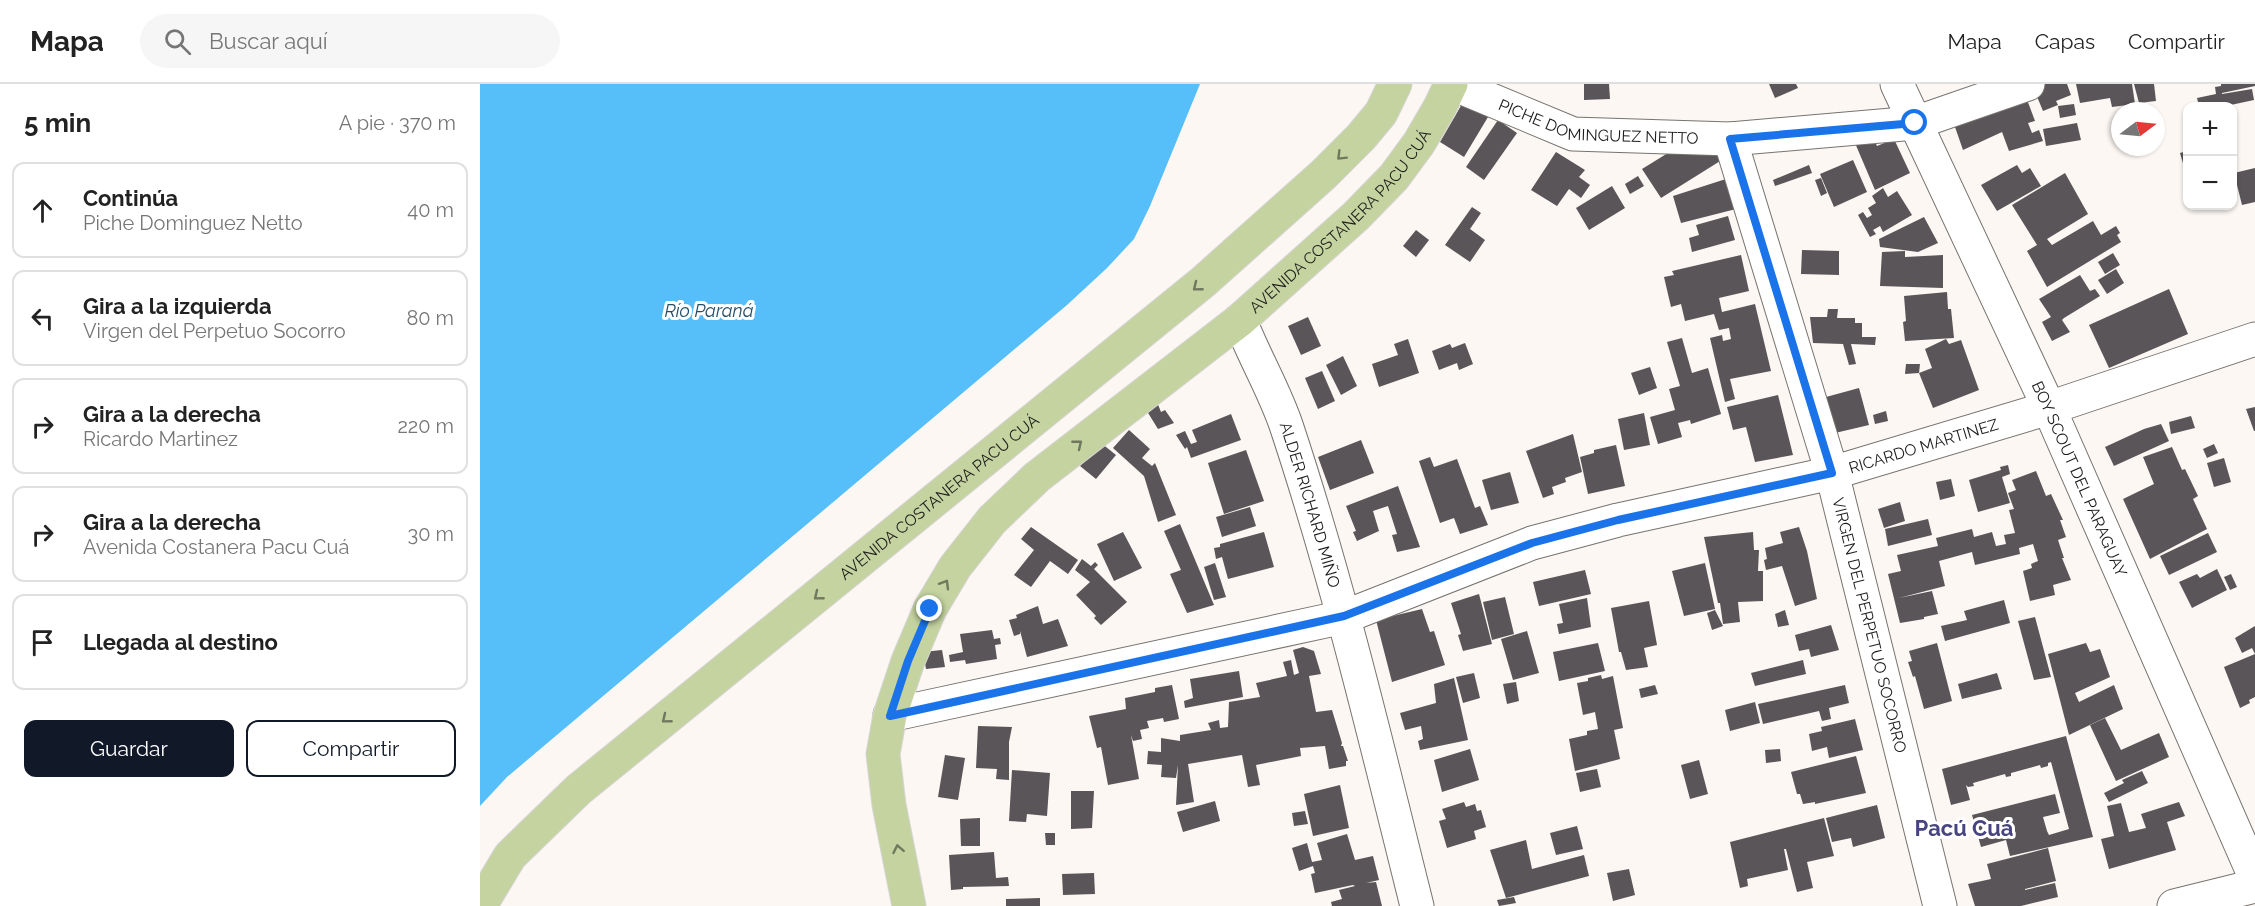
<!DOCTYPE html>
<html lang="es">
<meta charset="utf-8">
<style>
:root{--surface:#fff;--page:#f6f6f6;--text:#222;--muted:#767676;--line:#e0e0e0;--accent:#111827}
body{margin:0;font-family:Raleway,sans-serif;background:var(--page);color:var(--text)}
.controls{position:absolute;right:18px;top:18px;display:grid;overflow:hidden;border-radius:12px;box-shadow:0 2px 4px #0004}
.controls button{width:54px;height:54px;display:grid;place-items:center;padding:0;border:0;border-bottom:2px solid var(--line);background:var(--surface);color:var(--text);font:30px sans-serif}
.compass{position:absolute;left:1631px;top:18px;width:54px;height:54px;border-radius:50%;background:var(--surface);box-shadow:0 2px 4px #0004;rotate:74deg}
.stop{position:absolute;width:18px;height:18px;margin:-14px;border:4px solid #1a73e8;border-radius:50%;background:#fff}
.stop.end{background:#1a73e8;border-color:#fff;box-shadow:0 2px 6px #0008}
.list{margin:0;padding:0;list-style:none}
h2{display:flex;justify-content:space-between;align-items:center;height:78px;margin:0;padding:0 24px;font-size:26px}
h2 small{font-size:20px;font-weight:400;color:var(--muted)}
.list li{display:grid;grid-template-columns:39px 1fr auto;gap:18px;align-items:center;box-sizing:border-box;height:96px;margin:0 12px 12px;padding:0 12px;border:2px solid var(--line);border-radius:12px}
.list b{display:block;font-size:22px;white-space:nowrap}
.list p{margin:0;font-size:20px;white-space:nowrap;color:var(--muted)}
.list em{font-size:20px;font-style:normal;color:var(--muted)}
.actions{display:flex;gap:12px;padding:18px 24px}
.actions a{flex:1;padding:14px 0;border:2px solid var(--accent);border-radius:12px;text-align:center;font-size:21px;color:var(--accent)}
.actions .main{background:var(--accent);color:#fff}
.icon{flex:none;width:33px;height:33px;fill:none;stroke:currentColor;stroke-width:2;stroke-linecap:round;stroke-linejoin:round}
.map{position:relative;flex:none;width:1775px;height:822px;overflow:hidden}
header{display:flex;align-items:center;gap:36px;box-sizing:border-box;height:84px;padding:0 30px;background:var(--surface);border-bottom:2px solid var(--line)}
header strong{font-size:28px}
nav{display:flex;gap:33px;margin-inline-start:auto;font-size:21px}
.search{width:420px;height:54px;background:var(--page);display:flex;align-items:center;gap:15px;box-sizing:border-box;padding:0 21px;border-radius:33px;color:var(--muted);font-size:22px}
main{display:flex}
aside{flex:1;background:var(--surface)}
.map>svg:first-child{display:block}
.water{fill:#56bef8}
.building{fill:#595558}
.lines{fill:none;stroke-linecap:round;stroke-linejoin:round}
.minor-casing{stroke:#77736f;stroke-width:35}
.major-casing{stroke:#d6d6d6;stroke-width:35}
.minor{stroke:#fff;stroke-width:33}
.major{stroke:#c4d3a0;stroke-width:33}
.oneway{stroke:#71785e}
.route{stroke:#1a73e8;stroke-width:8}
.labels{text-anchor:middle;stroke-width:6;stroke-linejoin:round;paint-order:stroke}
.street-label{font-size:16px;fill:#1e1c1b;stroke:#fff}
.water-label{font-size:18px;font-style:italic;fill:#244e67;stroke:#fff}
.district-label{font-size:22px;font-weight:bold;fill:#484481;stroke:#fff}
</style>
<header>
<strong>Mapa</strong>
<div class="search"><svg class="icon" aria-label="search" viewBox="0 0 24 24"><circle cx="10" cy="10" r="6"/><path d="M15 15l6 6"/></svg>Buscar aquí</div>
<nav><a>Mapa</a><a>Capas</a><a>Compartir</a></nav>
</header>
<main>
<aside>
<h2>5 min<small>A pie · 370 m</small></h2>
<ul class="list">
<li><svg class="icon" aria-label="ahead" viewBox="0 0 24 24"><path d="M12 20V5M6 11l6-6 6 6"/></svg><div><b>Continúa</b><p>Piche Dominguez Netto</p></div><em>40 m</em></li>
<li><svg class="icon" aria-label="left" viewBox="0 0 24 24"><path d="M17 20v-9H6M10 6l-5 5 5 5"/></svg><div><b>Gira a la izquierda</b><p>Virgen del Perpetuo Socorro</p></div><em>80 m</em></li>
<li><svg class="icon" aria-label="right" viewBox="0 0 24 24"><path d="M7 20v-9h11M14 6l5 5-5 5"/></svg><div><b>Gira a la derecha</b><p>Ricardo Martinez</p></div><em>220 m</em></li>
<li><svg class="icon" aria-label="right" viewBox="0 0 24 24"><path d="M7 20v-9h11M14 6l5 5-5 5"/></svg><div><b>Gira a la derecha</b><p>Avenida Costanera Pacu Cuá</p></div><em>30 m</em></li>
<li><svg class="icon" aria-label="arrive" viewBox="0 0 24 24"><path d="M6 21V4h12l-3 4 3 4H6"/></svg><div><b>Llegada al destino</b></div></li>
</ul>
<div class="actions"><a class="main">Guardar</a><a>Compartir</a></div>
</aside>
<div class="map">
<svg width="1775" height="822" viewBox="0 0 1775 822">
<rect width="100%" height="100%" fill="#fcf7f3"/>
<polygon class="water" points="0,0 720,0 670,122 654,155 627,184 587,221 27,693 0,722"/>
<g class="building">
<polygon points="1104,0 1129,0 1130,15 1104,16"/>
<polygon points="1289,0 1316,0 1318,4 1295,14"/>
<polygon points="1560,0 1587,0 1591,11 1576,17 1578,21 1563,27 1553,3"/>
<polygon points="1596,0 1652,0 1655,20 1632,23 1630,14 1600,19"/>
<polygon points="1654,0 1674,0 1676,17 1659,19"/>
<polygon points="1741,0 1775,0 1775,2 1742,9 1742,10 1772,5 1774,16 1746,22 1719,22 1717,14 1736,10 1735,3 1741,2"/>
<polygon points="1543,5 1555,37 1548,39 1552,49 1559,46 1563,57 1529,67 1522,48 1483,66 1475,43"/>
<polygon points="982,20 1011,28 984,73 960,58"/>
<polygon points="1594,20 1596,31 1580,34 1578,22"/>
<polygon points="1018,36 1037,49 1004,96 986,83"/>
<polygon points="1597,39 1601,56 1566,62 1563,45"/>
<polygon points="1390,47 1397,62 1414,55 1430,89 1395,106 1372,52"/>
<polygon points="1209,56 1245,74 1181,114 1162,85"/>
<polygon points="1707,67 1707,93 1700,69"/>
<polygon points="1076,68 1105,86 1099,93 1110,101 1101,114 1089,105 1077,122 1051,106"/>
<polygon points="1373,76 1387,108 1354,123 1340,90"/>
<polygon points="1329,81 1332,89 1295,102 1293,96"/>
<polygon points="1537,81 1542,89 1550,84 1561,102 1517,127 1501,101"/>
<polygon points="1775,84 1775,118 1762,121 1754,89"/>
<polygon points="1585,89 1608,130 1567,155 1572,161 1613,137 1621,151 1636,142 1640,149 1637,151 1641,158 1567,203 1547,167 1557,161 1532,121"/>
<polygon points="1158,92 1164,102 1150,110 1145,100"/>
<polygon points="1249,94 1256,125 1201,139 1193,112"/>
<polygon points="1341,94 1347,109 1341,112 1335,96"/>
<polygon points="1132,102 1145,124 1109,146 1096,124"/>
<polygon points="1403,104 1408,113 1417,107 1432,131 1403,148 1400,142 1393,146 1396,150 1390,153 1378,131 1383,128 1387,134 1392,131 1388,124 1396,119 1392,112"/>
<polygon points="992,123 1001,129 990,145 1005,156 990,178 965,161"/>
<polygon points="1248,132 1255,156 1212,168 1209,154 1219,151 1216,141"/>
<polygon points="1444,133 1458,159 1438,168 1400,163 1399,155"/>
<polygon points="936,146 949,156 936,173 923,162"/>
<polygon points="1322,166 1359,167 1359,191 1321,190"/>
<polygon points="1425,167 1425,173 1463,171 1463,204 1400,202 1402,168"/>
<polygon points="1633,169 1640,181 1625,190 1618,178"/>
<polygon points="1261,171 1269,207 1239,214 1242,228 1275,220 1291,287 1250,295 1255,315 1245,318 1230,254 1242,251 1243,257 1251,255 1249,244 1239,246 1234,230 1205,237 1201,220 1191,223 1184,193 1194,191 1192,187"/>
<polygon points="1636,185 1644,199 1627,210 1618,196"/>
<polygon points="1600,191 1610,207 1615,205 1620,212 1584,234 1582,236 1590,248 1572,257 1562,238 1571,233 1559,215"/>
<polygon points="1689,205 1708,250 1629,284 1609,241"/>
<polygon points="1467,208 1468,225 1471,225 1474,254 1425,257 1423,238 1426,237 1424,212"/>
<polygon points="1348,225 1358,225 1357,234 1375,234 1375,239 1382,239 1382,253 1396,253 1395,261 1371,260 1376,280 1369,281 1363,260 1333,259 1330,233 1347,233"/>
<polygon points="828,233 841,262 821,271 808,242"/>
<polygon points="1202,254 1212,289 1228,284 1241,330 1211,340 1210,336 1198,339 1202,353 1178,360 1170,333 1195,326 1189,305 1200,302 1187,258"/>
<polygon points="928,255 939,289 899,303 892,280 918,271 914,260"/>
<polygon points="1466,255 1469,260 1481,256 1499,306 1453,324 1439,289 1452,284 1445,265"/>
<polygon points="985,259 993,280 979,286 977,279 959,286 952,267 970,260 972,264"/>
<polygon points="863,272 877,302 861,311 846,281"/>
<polygon points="1426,280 1440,280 1439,289 1425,290"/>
<polygon points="1170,283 1177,304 1159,311 1151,289"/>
<polygon points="842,287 855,317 838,325 825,294"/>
<polygon points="1379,304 1389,341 1355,349 1346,313"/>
<polygon points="1298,311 1313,371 1275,378 1266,343 1253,346 1247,323"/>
<polygon points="677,318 681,328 685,326 694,339 678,345 665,324"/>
<polygon points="1775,323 1775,347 1774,347 1766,325"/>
<polygon points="1406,327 1408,337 1395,340 1393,331"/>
<polygon points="1164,329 1170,361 1144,366 1138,335"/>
<polygon points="751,330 761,356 711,374 707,363 705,365 696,351 705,347 711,360 717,358 712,346"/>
<polygon points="1711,332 1715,344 1691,350 1689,338"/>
<polygon points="1681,340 1689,357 1634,382 1625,363 1664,345"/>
<polygon points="649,346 670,365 662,374 672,382 675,379 696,431 678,438 664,392 633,364"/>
<polygon points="1093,350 1102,388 1085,394 1086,398 1072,403 1074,410 1063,414 1046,367"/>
<polygon points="881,356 894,389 850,406 838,373"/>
<polygon points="621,359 636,371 616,395 600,382"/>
<polygon points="1734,360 1738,369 1727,374 1723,365"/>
<polygon points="1136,361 1145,402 1108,410 1100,373 1114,369 1114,366"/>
<polygon points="1692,363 1702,386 1705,385 1718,412 1713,415 1727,445 1670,475 1643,415 1674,400 1663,373"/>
<polygon points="766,366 784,417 744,430 728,379"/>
<polygon points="950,373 954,383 977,375 995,424 1000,422 1008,441 980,450 974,434 960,439 939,377"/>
<polygon points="1744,374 1751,398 1734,403 1727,379"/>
<polygon points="1528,381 1530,390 1522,393 1530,419 1498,428 1489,396 1521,386 1520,383"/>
<polygon points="1556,387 1566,412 1571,410 1583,436 1580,436 1586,453 1578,456 1584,474 1582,474 1591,496 1573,501 1575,511 1550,517 1543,487 1552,484 1551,480 1558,477 1553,460 1539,464 1540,470 1495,481 1492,468 1459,477 1465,502 1419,514 1452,507 1458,530 1444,533 1444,535 1420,539 1408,490 1421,487 1417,471 1458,462 1456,454 1492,445 1494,453 1512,448 1516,462 1526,460 1524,451 1535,449 1529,426 1534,425 1528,409 1536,406 1532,396"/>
<polygon points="1030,388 1039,419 1011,426 1002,396"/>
<polygon points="1471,395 1475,412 1460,416 1456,398"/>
<polygon points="918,402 940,463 917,468 912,451 917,450 908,422 893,427 899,447 877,457 873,448 876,447 866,422"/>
<polygon points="1420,418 1425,437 1404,444 1398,425"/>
<polygon points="770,423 776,442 742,453 736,433"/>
<polygon points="1448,435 1452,451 1408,462 1405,445"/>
<polygon points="700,440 734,521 707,529 690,490 701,486 684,447"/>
<polygon points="551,443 598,476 588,490 570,477 551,503 534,491 554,466 541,455"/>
<polygon points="1319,443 1327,467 1337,515 1315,522 1302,482 1286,486 1284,476 1287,475 1285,464 1303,459 1300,448"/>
<polygon points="643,448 662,484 634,497 617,460"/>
<polygon points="784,448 794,483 748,495 742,473 736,475 734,464 740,463 740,460"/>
<polygon points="1273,448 1274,466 1279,466 1278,487 1283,487 1283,517 1258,518 1260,538 1243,540 1240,519 1238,519 1224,453"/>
<polygon points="1728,449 1737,468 1689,491 1680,472"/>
<polygon points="602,475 611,482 615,478 618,481 614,485 647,518 621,541 614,534 616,532 596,511 610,498 595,486"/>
<polygon points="735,479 746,513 734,516 724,483"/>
<polygon points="1225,479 1235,525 1204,532 1192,487"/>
<polygon points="1737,485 1747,506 1712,524 1699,498 1717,490 1720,494"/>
<polygon points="1105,486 1111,510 1059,522 1053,498"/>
<polygon points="1751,490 1757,503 1750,506 1744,493"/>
<polygon points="999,510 1012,560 983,567 978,551 981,550 971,519"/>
<polygon points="1025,513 1034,550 1012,556 1003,518"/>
<polygon points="1107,514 1111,543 1079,550 1077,540 1083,539 1079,520"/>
<polygon points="1524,516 1530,539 1465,557 1461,542 1487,536 1484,527"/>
<polygon points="1169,517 1177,561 1164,564 1168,583 1146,586 1141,568 1139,568 1131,524"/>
<polygon points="558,522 563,540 578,535 588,562 547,573 540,547 540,550 534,552 529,536 537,534 536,531"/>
<polygon points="942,525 950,548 954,547 965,581 912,598 896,536"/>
<polygon points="1235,526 1243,542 1232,546 1227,529"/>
<polygon points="1305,526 1309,541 1298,543 1295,530"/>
<polygon points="1555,533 1571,593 1554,596 1538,537"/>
<polygon points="1351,541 1359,566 1331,573 1329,565 1319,567 1315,551"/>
<polygon points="1775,542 1775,613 1769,616 1770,619 1760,624 1744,583 1775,570 1772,564 1762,569 1755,554"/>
<polygon points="512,546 514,555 520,554 521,560 515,561 517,575 486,580 485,576 470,578 469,571 483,568 480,550"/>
<polygon points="1047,547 1059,589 1033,596 1021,555"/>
<polygon points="1118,559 1125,587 1079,597 1073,568"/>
<polygon points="1457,559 1472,617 1444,625 1435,592 1433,593 1428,578 1432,577 1429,567"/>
<polygon points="1606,559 1610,568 1620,565 1630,593 1595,609 1599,618 1634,601 1643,625 1589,651 1568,570"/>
<polygon points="823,563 834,567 841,590 829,592 836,628 852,626 862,659 861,662 863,662 868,677 866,677 866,682 849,685 845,662 820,664 821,672 776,681 780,701 768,703 762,671 708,680 714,718 696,721 698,681 696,694 681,693 682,681 667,680 668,667 681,668 681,654 700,657 700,651 731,646 728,639 739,636 740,644 748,643 749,618 780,613 776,599 807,592 803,578 811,576 814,591 819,589 813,566"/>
<polygon points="462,566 465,583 446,585 443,568"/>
<polygon points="1323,576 1326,590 1275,602 1271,589"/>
<polygon points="759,587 763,613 705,624 704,617 713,614 710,595"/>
<polygon points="994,589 1000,614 983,619 976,593"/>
<polygon points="1517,589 1522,605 1482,615 1478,600"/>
<polygon points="1121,591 1122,595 1133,592 1143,644 1134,646 1140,675 1095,687 1089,655 1107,651 1107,647 1118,645 1115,628 1103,631 1097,599 1108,597 1108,594"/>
<polygon points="974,594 988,656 940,666 938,657 943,655 941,642 925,646 920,629 956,619 954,600"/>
<polygon points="1036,598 1039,617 1027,620 1023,600"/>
<polygon points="692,601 699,635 684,638 683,634 667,637 669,644 660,646 662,655 653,657 651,651 659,695 628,701 621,663 617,664 609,632 646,625 645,614 675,608 675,604"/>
<polygon points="1175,601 1178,610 1161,614 1159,605"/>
<polygon points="1365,601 1369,619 1349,624 1351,635 1342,637 1339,627 1283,640 1278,620"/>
<polygon points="1275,618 1280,639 1250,647 1245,626"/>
<polygon points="1625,634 1641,666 1679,649 1689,673 1636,697 1610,641"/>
<polygon points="1375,635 1383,666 1349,674 1347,663 1332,667 1329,650 1342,647 1341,643"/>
<polygon points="498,642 532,643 529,658 529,696 516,695 517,685 496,684"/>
<polygon points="1586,652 1613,753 1530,772 1526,756 1501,763 1492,731 1575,710 1580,729 1563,733 1567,747 1569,751 1589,745 1571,678 1568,679 1568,682 1561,684 1560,681 1531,689 1531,692 1526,693 1525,690 1493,699 1494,702 1488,703 1486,701 1490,716 1471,721 1462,685"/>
<polygon points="990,665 999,696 962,708 954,676"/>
<polygon points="1300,665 1301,677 1286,679 1285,666"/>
<polygon points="465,671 485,674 478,716 458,713"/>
<polygon points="1376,672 1386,709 1335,720 1335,718 1323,720 1320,710 1317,710 1311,688"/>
<polygon points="1219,676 1228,710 1210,715 1201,681"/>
<polygon points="1117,685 1121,703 1100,708 1096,689"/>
<polygon points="532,686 570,689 567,732 547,730 546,738 529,737"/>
<polygon points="1662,687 1668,699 1629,718 1624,709 1644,699 1642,696"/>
<polygon points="860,701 869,744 833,752 824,710"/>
<polygon points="591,707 614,707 612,744 591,745"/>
<polygon points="735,717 740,737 703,748 697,728"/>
<polygon points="984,718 986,723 995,720 997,727 1001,726 1006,743 994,747 996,755 967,764 959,737 966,735 962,725"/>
<polygon points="1699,718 1705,732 1687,738 1696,766 1629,785 1621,755 1634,752 1627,722 1641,719 1649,748 1666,744 1661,730"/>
<polygon points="1397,721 1405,754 1373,763 1371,754 1352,758 1346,734"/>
<polygon points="825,727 828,740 814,742 812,729"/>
<polygon points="500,734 500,762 481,762 480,735"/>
<polygon points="1344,734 1354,772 1327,778 1333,804 1317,808 1306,765 1304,765 1308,786 1267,795 1268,802 1260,804 1250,758"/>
<polygon points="1097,742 1103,765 1076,771 1070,749"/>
<polygon points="565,749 575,749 575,761 566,761"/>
<polygon points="867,750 875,776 893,772 899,796 886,799 896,798 902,822 852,822 851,818 862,815 859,806 875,802 873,801 835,809 831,790 835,789 833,782 819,787 812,764 827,759 832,778 842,776 837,759"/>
<polygon points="1046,756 1052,785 1104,771 1109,792 1026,814 1010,766"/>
<polygon points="1568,764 1576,797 1545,805 1545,806 1575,799 1578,813 1541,822 1495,822 1488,800 1511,795 1507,780"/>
<polygon points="514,768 516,794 528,793 529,802 483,803 483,805 471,806 469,771"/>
<polygon points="1149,785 1155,811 1133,817 1127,789"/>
<polygon points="614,789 615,810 583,811 582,790"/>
<polygon points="1034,813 1036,819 1019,822 1017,816"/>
<polygon points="560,814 560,822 526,822 526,815"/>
</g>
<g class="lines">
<g class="minor-casing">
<g id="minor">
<path id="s1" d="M 973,0 L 1093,50 L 1250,55 L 1435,39 L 1548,0"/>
<path id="s2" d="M 1417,0 L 1569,324 L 1775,793"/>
<path id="s3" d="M 1250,55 L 1352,389 L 1460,822"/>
<path id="s4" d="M 760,236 C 774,273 795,307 807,344 C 859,501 897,662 937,822"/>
<path id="s5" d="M 410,631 L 864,533 L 1052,459 L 1138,436 L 1352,389 L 1569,324 L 1775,255"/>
<polyline points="1694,822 1775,802"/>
</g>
</g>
<g class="major-casing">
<g id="major">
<path id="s6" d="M 0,822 L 30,772 L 98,706 L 723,198 L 844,90 L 881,53 L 901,29 L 915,0"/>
<path id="s7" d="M 429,822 L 409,721 L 403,670 L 410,631 L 428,577 L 450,525 L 475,483 L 512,436 L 557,393 L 760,236 L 876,132 L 914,93 L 939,59 L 960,23 L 971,0"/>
</g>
</g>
<use href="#minor" class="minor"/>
<use href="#major" class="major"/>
</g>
<defs><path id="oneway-chevron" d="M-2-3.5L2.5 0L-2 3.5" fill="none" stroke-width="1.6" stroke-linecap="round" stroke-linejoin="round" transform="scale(1.5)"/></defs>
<g class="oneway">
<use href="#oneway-chevron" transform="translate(861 72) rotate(135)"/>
<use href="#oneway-chevron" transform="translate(717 203) rotate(141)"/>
<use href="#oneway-chevron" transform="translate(598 360) rotate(-39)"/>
<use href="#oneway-chevron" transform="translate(465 500) rotate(-59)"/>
<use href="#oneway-chevron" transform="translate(338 512) rotate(141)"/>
<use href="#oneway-chevron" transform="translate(186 635) rotate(141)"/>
<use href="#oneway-chevron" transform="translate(418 765) rotate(-101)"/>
</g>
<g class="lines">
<polyline class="route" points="450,525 428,577 410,632 864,532 1052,459 1138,436 1352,389 1250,55 1435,39"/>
</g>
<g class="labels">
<g class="street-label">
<text dy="6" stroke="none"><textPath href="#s1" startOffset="153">PICHE DOMINGUEZ NETTO</textPath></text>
<text dy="6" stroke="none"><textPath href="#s7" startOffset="876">AVENIDA COSTANERA PACU CUÁ</textPath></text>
<text dy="6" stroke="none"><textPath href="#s5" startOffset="1070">RICARDO MARTINEZ</textPath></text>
<text dy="6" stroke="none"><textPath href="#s2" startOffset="435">BOY SCOUT DEL PARAGUAY</textPath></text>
<text dy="6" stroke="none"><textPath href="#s6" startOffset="618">AVENIDA COSTANERA PACU CUÁ</textPath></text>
<text dy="6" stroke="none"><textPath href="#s4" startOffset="198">ALDER RICHARD MIÑO</textPath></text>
<text dy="6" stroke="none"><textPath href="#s3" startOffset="506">VIRGEN DEL PERPETUO SOCORRO</textPath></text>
</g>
<g class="water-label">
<text x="229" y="233">Río Paraná</text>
</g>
<g class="district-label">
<text x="1484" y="752">Pacú Cuá</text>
</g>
</g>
</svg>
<div class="controls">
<button>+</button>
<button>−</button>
</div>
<svg class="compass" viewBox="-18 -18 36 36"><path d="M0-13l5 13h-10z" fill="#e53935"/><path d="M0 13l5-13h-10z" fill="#767676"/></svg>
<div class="stop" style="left:1435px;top:39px"></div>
<div class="stop end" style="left:450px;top:525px"></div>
</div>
</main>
